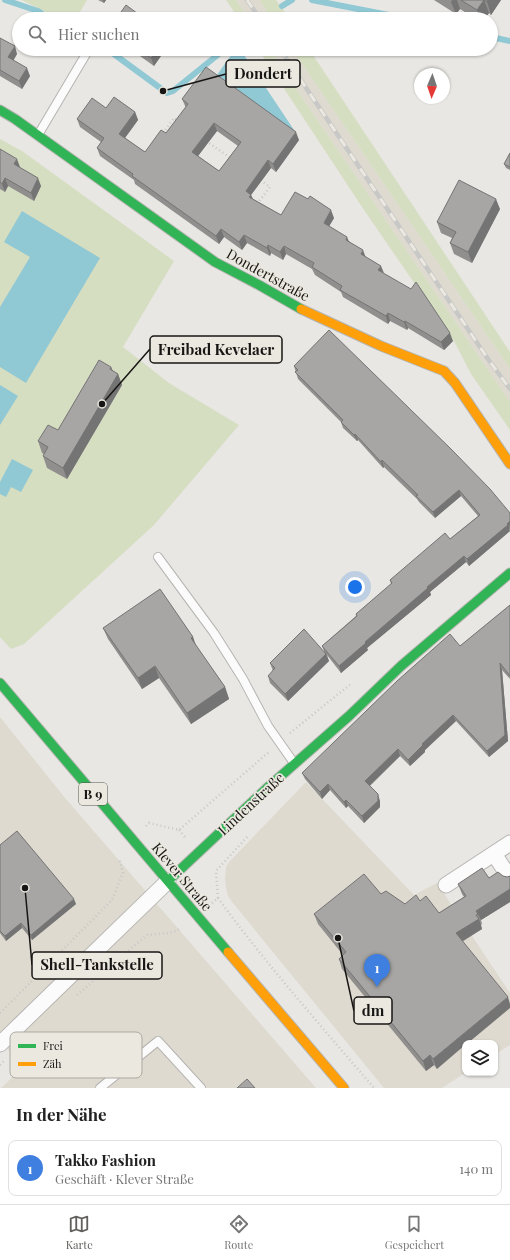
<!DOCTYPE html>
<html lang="de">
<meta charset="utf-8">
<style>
:root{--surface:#fff;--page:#f6f6f6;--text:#222;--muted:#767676;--line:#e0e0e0;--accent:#615f5c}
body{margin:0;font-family:"Playfair Display",serif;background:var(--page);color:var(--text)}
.controls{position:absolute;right:12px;bottom:12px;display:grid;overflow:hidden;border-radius:8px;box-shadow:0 1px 3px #0004}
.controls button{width:36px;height:36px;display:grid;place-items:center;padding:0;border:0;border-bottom:1px solid var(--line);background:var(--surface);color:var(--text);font:20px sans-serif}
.compass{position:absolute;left:414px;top:68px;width:36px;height:36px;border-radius:50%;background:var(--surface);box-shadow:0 1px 3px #0004;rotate:182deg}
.you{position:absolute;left:355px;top:587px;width:14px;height:14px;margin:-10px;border:3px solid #fff;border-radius:50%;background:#1a73e8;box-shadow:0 0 0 6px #1a73e833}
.badge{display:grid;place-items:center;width:26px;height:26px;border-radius:50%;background:var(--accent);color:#fff;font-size:13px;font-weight:700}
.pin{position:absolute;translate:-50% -33px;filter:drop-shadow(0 1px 2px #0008)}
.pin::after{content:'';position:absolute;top:21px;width:14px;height:12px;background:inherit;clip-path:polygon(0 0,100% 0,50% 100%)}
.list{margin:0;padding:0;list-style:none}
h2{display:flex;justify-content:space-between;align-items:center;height:52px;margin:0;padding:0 16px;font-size:17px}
h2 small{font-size:13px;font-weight:400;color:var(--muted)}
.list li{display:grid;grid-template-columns:26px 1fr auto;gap:12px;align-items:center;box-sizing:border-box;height:56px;margin:0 8px 8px;padding:0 8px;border:1px solid var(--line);border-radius:8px}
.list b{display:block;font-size:15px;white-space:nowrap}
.list p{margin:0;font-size:13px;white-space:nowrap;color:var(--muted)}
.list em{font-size:13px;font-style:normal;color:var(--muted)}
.icon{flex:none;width:22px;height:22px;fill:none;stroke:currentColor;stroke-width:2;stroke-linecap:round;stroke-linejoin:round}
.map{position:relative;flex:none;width:510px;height:1088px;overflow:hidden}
.search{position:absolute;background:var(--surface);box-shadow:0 1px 3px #0004;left:12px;right:12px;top:12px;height:44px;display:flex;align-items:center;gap:10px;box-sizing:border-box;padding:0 14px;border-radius:22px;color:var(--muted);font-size:15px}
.sheet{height:116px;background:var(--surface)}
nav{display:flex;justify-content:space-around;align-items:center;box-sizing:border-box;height:56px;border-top:1px solid var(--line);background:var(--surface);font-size:11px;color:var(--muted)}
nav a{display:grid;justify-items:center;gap:2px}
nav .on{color:var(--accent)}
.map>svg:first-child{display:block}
.built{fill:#dedad0}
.green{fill:#d6dec2}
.water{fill:#90c8d4}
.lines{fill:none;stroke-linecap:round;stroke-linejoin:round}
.stream{stroke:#90c8d4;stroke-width:6}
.lane-casing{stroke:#b5b4b1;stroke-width:10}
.street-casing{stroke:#b5b4b1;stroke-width:17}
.fast-casing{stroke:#b5b4b1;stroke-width:11}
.slow-casing{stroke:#b5b4b1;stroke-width:11}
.path{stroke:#c7c7c6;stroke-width:2.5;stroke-dasharray:1 3;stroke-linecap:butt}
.lane{stroke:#fcfbfb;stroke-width:8}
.street{stroke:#fcfbfb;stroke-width:15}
.fast{stroke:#30b455;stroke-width:9}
.slow{stroke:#ff9f0a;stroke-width:9}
.rail-casing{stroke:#c8c8c7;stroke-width:4.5}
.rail{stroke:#ebe8e0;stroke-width:3;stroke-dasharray:9;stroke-linecap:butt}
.wall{fill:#908f8e;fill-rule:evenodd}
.shaded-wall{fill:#757474}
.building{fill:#a7a6a5;stroke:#757474;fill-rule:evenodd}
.labels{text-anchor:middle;stroke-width:3.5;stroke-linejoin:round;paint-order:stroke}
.shield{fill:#ebe8e0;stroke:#575551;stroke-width:1}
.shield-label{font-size:13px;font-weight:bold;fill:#181614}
.street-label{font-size:14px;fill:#181614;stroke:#ebe8e0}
.key{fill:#ebe8e0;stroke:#aca9a3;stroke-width:1}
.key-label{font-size:11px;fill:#181614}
.leader{fill:none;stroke:#181614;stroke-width:1.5}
.callout-dot{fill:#181614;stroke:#ebe8e0;stroke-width:1.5}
.callout{fill:#ebe8e0;stroke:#181614;stroke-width:1.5}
.callout-label{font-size:15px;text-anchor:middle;font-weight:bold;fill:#181614}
</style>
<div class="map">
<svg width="510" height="1088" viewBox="0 0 510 1088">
<rect width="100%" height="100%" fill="#e8e7e3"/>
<g class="built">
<polygon points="236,0 259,0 272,19 249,19"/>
<polygon points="269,49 292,49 510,369 510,402"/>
<polygon points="0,717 66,799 316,1088 1,1088 23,1067 0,1040"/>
<polygon points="306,782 414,895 437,883 510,993 510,1045 495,1054 495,1043 465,1043 465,1073 442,1088 384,1088 232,902 228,896 226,888 225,879 226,867 229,862"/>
</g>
<g class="green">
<polygon points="22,0 87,0 76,19 59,19"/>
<polygon points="226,0 236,0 249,19 239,19"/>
<polygon points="259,0 276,0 290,19 272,19"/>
<polygon points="258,49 269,49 510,402 510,430 471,374 454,341 362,207"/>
<polygon points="292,49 309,49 510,352 510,369"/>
<polygon points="0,139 22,151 174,261 123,347 169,383 239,425 154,525 24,644 11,649 0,637"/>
</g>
<g class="water">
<polygon points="240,49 296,133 214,79 232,54"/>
<polygon points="22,211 100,258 26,383 0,367 0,307 30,257 4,242"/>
<polygon points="0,385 18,396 0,425"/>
<polygon points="12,459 33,470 21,492 11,487 6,497 0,494 0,482"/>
</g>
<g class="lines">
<g class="stream">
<polyline points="5,0 38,11 49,19"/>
<polyline points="312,0 409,19"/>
<polyline points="282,6 292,0"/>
<polyline points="491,37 510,41"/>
<polyline points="107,49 167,93 173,91 225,49"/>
</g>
<g class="lane-casing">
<g id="lane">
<polyline points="38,135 89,49"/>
<polyline points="158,557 214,633 243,679 268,726 294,763"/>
<polyline points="100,1088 158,1041 201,1088"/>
</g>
</g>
<g class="street-casing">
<g id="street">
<polyline points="494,854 510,878"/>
<polyline points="446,885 510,843"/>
<polyline points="0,1044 168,881"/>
</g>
</g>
<g class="fast-casing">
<g id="fast">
<polyline points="0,110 15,119 215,262 259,285 301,309"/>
<polyline points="0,683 228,952"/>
<polyline points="168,881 266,789 349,716 401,666 510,573"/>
</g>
</g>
<g class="slow-casing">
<g id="slow">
<polyline points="301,309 381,346 444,371 455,383 510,464"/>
<polyline points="228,952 344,1088"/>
</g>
</g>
<g class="path">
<polyline points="163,133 174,118 178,121"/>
<polyline points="206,141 232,159"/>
<polyline points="257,204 270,187 260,180"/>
<polyline points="290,733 352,683"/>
<polyline points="146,826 149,823 179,830 270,751"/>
<polyline points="179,830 185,837"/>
<path d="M 218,898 C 266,964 321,1026 374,1088"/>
<polyline points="212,903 218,898 216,871 248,836"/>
<polyline points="77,995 147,935 169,933 181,929"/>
<polyline points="0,1013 112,900 123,873 119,858"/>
<polyline points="0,1065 5,1060"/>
</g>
<use href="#lane" class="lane"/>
<use href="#street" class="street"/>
<use href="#fast" class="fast"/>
<use href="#slow" class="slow"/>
<g class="rail-casing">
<g id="rail">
<polyline points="247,0 260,19"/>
<polyline points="280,49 488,359 510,389"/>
</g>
</g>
<use href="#rail" class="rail"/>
</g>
<g class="wall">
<polygon points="98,0 106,0 104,3"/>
<polygon points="434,0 501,0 491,15 489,13 484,19 476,19 460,9 456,14"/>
<polygon points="0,38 17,54 13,60 30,76 22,89 0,76"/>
<polygon points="130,49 162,49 163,53 154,66"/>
<path d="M 182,99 L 299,140 L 276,172 L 271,168 L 251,195 L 253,199 L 281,215 L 334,218 L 329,226 L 350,242 L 384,274 L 453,341 L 444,350 L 408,328 L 407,330 L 390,321 L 388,324 L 343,297 L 341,292 L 315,275 L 312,269 L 286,254 L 283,260 L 271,253 L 270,256 L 247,243 L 242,250 L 224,237 L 219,244 L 135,184 L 134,180 L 100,156 L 97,148 L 101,142 L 80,127 L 77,119 L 106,108 L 135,112 L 138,120 L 125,138 L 145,152 L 166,133 L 186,108 ZM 217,131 L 238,146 L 219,171 L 198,156 Z"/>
<polygon points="0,149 20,167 19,167 41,186 34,201 8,186 5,192 0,189"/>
<polygon points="510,153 510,170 506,168 504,164"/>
<polygon points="500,209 472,263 454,254 450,243 452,238 441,233 437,222"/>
<polygon points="294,366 510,513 510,530 509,530 510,531 469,566 466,562 430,592 431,595 367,648 368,650 341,673 327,655 329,661 288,701 270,683 268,676 273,671 270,663 324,651 322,646 356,616 356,614 391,584 390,580 450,539 478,516 461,496 435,518 419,502 417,499 384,467 383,468 358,440 357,441 343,428 341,422 298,379"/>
<polygon points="111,367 113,371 118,374 122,385 67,479 47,468 43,456 44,454 42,453 38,441 58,430"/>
<polygon points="510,605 510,679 502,670 508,741 489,757 456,721 425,750 425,752 410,766 400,756 370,786 380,801 380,807 364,823 348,806 346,808 330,790 322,799 305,779 302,773 460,646"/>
<polygon points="103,628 193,637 195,645 225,687 229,699 191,724 159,678 142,689 108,639"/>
<polygon points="0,845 76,904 32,940 22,928 6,941 0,933"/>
<polygon points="503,876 507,877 510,876 510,902 481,920 482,924 481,925 482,929 462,942 437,1069 434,1065 426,1071 342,969 339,959 343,955 318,924 314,914 381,894 405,904 420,901 439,913 464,897 462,894 458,884 489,878"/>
</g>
<g class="shaded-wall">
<polygon points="103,0 106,0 104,3"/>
<polygon points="452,0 457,0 460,9 456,14 451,2"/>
<polygon points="484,0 489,13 484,19 480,19 477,10"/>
<polygon points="488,0 501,0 491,15 487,2"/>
<polygon points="15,46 17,54 11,65 8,57"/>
<polygon points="158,49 162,49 163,53 154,66 151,58"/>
<polygon points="27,68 30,76 22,89 19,81"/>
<polygon points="135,112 138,120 122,142 119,134"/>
<polygon points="214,123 217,131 195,160 192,152"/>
<polygon points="296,132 299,140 276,172 273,164"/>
<polygon points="17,159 20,167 17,172 14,164"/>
<polygon points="268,160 271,168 251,195 254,202 252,205 246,191"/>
<polygon points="5,178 8,186 5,192 2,184"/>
<polygon points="38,178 41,186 34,201 31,193"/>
<polygon points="496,199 500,209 472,263 468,252"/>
<polygon points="331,210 334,218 327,230 324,223"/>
<polygon points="221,229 224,237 219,244 216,236"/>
<polygon points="244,235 247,243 242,250 239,242"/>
<polygon points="347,237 350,244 346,240"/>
<polygon points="268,245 271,253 270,256 267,248"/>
<polygon points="284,246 286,254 283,260 280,252"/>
<polygon points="363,250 366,258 361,254"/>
<polygon points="381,266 384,273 378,270"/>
<polygon points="388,313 390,321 388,324 386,316"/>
<polygon points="405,321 408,328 407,330 404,322"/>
<polygon points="450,333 453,341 444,350 441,342"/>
<polygon points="111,367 115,378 118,374 122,385 67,479 63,468"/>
<polygon points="355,434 358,440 357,441 354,435"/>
<polygon points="382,460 384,467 383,468 381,462"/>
<polygon points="459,490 461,496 435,518 433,512"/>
<polygon points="510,521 509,530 510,531 469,566 467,559"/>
<polygon points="464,556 466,562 430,592 431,595 367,648 368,650 341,673 339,666 365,642 427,587"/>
<polygon points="193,637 197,648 191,638"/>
<polygon points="326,654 329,661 288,701 285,694"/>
<polygon points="500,663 502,670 508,741 489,757 487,751"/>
<polygon points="155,666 159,678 142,689 138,678"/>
<polygon points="225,687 229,699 191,724 187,713"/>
<polygon points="453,715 456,721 425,750 425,752 410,766 408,760 422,744"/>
<polygon points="398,749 400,756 368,787 365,781"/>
<polygon points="328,784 330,790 322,799 320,792"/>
<polygon points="378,794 380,801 380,807 364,823 362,816"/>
<polygon points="346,800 348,806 346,808 344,802"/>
<polygon points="510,889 510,902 481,920 478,914 476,911"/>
<polygon points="74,899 76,904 32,940 31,935"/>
<polygon points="479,919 482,929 459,943 456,933"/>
<polygon points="21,923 22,928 6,941 5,936"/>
<polygon points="508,997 510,1004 510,1008 468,1043 465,1043 465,1045 437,1069 433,1059"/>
<polygon points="430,1055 434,1065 426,1071 423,1061"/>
</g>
<g class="building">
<polygon points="461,0 488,0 487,2 484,0 477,10"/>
<polygon points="126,5 145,19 116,19"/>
<polygon points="0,38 15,46 8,57 27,68 19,81 0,70"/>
<polygon points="138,49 158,49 151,58"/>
<path d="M 206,67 L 296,132 L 273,164 L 268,160 L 246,191 L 251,195 L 249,197 L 281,215 L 295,192 L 308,199 L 310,196 L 331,210 L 324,223 L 347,237 L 346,240 L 363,250 L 361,254 L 381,266 L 378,270 L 411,289 L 416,282 L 450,333 L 441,342 L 405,321 L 404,322 L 388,313 L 386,316 L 340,290 L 342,286 L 312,267 L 314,263 L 284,246 L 280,252 L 268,245 L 267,248 L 244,235 L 239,242 L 221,229 L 216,236 L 132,176 L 133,174 L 97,148 L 104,138 L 77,119 L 92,98 L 106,108 L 114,97 L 135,112 L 119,134 L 145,152 L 161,130 L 166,133 L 188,104 L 182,99 ZM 214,123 L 241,142 L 219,171 L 192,152 Z"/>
<polygon points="0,149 17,159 14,164 38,178 31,193 5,178 2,184 0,182"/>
<polygon points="510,153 510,167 504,164"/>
<polygon points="459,180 496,199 468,252 450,243 456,232 437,222"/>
<polygon points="329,330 451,449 490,489 510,513 510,521 507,524 508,525 467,559 464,556 427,587 428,588 365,642 366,643 339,666 322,646 357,616 356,614 392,583 390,580 445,533 450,539 480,515 459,490 433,512 416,496 418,495 382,460 381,462 355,434 354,435 341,422 343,420 295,372 298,370 294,366"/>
<polygon points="99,360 111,367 110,369 118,374 63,468 43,456 48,447 38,441 48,425 58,430"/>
<polygon points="160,589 193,637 191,638 225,687 187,713 155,666 138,678 103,628"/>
<polygon points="510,605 510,676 500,663 505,735 487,751 453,715 422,744 423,745 408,760 398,749 365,781 378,794 378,801 362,816 346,800 344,802 328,784 320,792 302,773 397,681 450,634 460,646"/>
<polygon points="304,629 326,654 285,694 268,676 275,668 270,663"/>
<polygon points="17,831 74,899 31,935 21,923 5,936 0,931 0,845"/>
<polygon points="482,868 489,878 498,872 503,876 507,877 510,876 510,889 476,911 478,914 476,915 479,919 456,933 508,997 433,1059 430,1055 423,1061 339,959 346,952 314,914 364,874 381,894 386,891 405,904 416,895 420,901 426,896 439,913 466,896 458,884"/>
<polygon points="247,1079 255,1088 237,1088"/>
</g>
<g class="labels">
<rect class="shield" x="79" y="783" width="28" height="22" rx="3"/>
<g class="shield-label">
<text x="93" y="799">B 9</text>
</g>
<g class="street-label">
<text transform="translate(268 275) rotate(29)" y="5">Dondertstraße</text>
<text transform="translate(251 804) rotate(-43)" y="5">Lindenstraße</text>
<text transform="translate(182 877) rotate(50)" y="5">Klever Straße</text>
</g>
</g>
<rect x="10" y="1032" width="132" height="46" rx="6" class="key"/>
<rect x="18" y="1044" width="18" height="4" fill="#30b455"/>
<rect x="18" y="1062" width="18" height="4" fill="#ff9f0a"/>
<g class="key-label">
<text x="43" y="1050">Frei</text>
<text x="43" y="1068">Zäh</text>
</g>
<path class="leader" d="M163 91L226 74M102 404L150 349M25 888L32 965M338 938L354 1011"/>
<g class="callout-dot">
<circle cx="163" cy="91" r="4"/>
<circle cx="102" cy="404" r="4"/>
<circle cx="25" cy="888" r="4"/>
<circle cx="338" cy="938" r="4"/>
</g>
<g class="callout">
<rect x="226" y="60" width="74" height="27" rx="4"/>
<rect x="150" y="336" width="132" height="27" rx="4"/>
<rect x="32" y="952" width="130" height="27" rx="4"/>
<rect x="354" y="997" width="38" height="27" rx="4"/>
</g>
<g class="callout-label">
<text x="263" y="79">Dondert</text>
<text x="216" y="355">Freibad Kevelaer</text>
<text x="97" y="970">Shell-Tankstelle</text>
<text x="373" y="1016">dm</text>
</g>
</svg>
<div class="controls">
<button><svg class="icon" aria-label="layers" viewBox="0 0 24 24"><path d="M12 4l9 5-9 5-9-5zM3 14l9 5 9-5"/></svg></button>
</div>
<svg class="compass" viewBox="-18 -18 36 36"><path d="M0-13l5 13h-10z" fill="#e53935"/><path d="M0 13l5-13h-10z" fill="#767676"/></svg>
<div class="you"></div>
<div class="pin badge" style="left:377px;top:987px;background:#3f7fe0">1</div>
<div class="search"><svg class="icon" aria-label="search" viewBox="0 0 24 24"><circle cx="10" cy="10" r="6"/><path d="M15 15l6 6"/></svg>Hier suchen</div>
</div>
<section class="sheet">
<h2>In der Nähe<small></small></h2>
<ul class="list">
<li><span class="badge" style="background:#3f7fe0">1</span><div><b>Takko Fashion</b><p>Geschäft · Klever Straße</p></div><em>140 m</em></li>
</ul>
</section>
<nav>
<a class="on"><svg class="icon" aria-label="map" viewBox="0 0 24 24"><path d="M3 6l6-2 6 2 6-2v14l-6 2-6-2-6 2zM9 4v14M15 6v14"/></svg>Karte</a>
<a><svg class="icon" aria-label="directions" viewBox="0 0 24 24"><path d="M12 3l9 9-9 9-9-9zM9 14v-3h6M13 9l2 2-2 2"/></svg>Route</a>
<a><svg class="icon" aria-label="saved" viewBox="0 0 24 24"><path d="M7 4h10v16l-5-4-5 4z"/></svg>Gespeichert</a>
</nav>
